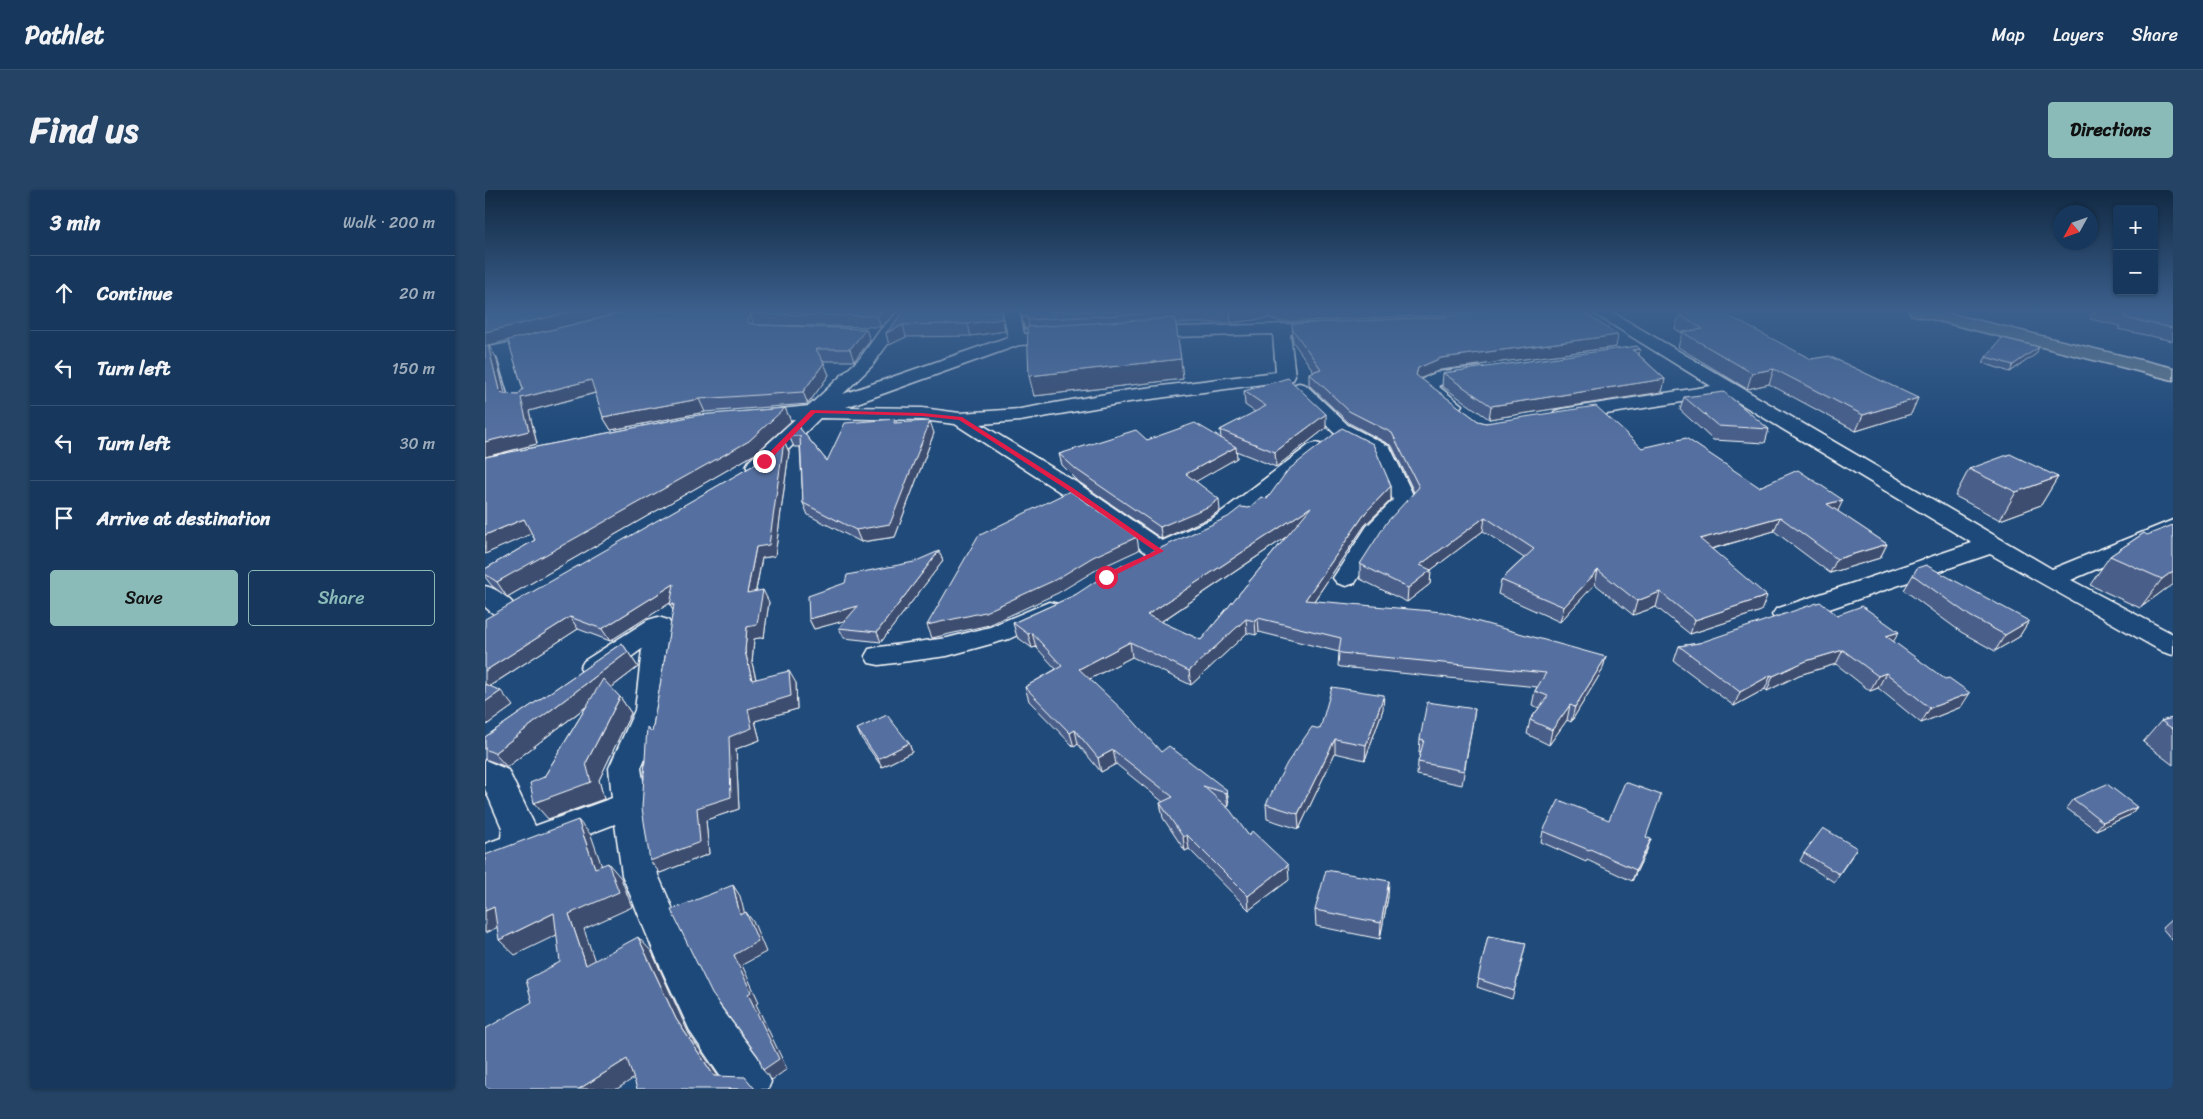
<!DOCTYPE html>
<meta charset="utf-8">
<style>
:root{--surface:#17385c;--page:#244365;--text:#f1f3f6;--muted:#9eacbb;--line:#365272;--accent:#8bbbb9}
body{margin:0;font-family:Sriracha,sans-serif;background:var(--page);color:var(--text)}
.controls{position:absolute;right:15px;top:15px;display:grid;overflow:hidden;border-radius:5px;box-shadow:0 1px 4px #0004}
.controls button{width:45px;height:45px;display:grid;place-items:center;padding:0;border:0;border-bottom:1px solid var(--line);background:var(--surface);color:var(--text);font:25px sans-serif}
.compass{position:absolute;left:1568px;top:15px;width:45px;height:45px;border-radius:50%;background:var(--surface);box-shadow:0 1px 4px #0004;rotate:230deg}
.stop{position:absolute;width:15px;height:15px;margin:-11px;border:4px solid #e11d48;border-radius:50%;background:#fff}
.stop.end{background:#e11d48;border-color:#fff;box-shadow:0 1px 5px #0008}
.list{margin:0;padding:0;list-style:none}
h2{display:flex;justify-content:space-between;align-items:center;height:65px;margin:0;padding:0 20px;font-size:21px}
h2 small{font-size:16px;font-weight:400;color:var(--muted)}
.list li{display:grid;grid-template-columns:32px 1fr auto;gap:15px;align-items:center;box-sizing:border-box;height:75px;padding:0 20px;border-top:1px solid var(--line)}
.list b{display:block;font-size:19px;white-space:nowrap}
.list em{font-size:16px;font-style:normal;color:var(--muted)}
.actions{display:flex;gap:10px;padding:15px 20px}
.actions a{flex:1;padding:11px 0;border:1px solid var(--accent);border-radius:5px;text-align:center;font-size:18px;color:var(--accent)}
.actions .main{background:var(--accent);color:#111}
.icon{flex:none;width:28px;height:28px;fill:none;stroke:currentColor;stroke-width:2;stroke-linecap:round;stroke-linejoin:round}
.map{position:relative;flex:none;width:1688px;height:899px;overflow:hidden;border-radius:5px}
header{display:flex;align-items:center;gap:30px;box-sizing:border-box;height:70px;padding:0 25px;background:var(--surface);border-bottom:1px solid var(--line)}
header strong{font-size:24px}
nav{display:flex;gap:28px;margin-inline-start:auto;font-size:18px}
.intro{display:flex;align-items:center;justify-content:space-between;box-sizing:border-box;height:120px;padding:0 30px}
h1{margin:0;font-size:35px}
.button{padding:12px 22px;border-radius:5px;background:var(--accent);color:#111;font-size:18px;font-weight:700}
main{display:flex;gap:30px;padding:0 30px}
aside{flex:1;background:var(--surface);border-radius:5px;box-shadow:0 1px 4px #0004}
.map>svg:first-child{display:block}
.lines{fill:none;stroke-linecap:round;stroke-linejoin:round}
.minor-casing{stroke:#fff;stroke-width:3}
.primary-casing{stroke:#fff;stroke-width:3}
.minor{fill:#1f4a7a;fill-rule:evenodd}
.primary{fill:#6b7e8b;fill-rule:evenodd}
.wall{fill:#495f8a;stroke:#fff;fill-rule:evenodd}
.shaded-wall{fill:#3c4e70;stroke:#fff}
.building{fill:#556fa0;stroke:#fff;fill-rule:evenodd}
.route{fill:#e11d48}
</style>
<header>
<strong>Pathlet</strong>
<nav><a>Map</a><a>Layers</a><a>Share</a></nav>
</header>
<div class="intro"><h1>Find us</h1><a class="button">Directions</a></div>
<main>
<aside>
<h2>3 min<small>Walk · 200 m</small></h2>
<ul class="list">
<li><svg class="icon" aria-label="ahead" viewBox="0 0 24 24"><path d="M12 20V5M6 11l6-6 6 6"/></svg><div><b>Continue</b></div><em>20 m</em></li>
<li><svg class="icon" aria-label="left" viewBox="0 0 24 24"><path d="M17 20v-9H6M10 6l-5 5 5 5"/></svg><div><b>Turn left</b></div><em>150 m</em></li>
<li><svg class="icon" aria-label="left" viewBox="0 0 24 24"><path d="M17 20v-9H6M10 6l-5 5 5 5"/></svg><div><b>Turn left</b></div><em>30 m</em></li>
<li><svg class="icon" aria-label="arrive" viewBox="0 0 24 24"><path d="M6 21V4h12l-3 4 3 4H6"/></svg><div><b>Arrive at destination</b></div></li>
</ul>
<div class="actions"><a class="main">Save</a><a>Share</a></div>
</aside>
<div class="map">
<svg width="1688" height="899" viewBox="0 0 1688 899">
<rect width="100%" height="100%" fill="#1f4a7a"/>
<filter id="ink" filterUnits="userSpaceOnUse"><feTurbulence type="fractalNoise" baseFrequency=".02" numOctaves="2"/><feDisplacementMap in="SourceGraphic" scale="10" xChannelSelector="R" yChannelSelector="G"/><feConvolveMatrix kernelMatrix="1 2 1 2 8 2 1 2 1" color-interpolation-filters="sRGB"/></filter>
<g filter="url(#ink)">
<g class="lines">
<g class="minor-casing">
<g id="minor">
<polygon points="414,121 431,121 407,148 387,176 358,204 523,147 518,121 534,121 539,144 580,142 586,143 589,147 586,151 580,152 534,155 361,217 437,218 475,223 535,219 644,200 791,182 788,144 655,148 649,147 646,143 649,139 655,138 850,133 852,137 850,141 844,142 805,144 810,186 808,190 644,212 535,231 496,234 594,294 677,351 727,329 824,255 831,253 838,255 841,259 743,339 675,368 666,366 578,304 470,234 437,230 335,228 287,276 272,282 264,281 261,276 264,271 310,229 264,233 257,231 254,227 257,223 324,216 375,168 395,140"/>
<polygon points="1105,121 1125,121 1567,379 1688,330 1688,346 1586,390 1688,444 1688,465 1678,462 1505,364 1309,431 1300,433 1291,431 1287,425 1291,419 1487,353 1241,205 1077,231 1070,229 1067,225 1070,221 1077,219 1226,196"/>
<polygon points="62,145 68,146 71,150 68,154 29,162 44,212 41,216 27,216 12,166 0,168 0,158"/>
<path d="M 995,177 L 1002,179 L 1004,183 L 1002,187 L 960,193 L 953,196 L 977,215 L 974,219 L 960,219 L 931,196 C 943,178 976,180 995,177 Z"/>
<polygon points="814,193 821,195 863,235 905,257 931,311 900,345 870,393 861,396 852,393 848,388 882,336 908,310 889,265 849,243 805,199 807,195"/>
<path d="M 0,396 C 13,399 26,409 33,420 L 29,426 C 16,429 10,426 0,417 Z"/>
<polygon points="564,412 573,414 577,420 573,426 524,449 462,466 394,475 384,473 380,466 384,459 394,457 462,448 505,437"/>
<path d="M 173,427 L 183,430 L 187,436 L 180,520 L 156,578 L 173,685 L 204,756 L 234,815 L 280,877 L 286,892 L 283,899 L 244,899 L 206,843 L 171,767 L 137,685 L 130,634 L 0,684 L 0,654 L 16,648 L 17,638 L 0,599 L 0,570 L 23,580 L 50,636 L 127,608 L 124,578 L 150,520 L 157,459 C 139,471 121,491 99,485 L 95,478 L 99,471 L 163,430 Z"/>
</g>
</g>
<g class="primary-casing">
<polygon id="primary" points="1424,121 1454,121 1688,178 1688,190 1426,124"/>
</g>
<use href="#minor" class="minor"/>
<use href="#primary" class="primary"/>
</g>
<g class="wall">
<polygon points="145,121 412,121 396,137 274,135 381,139 385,151 369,171 338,171 344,185 323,214 220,222 126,240 118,227 111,203 44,221 52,254 1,267 214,225 300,218 306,231 270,264 22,407 7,396 0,387 0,379 50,350 46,343 0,364 0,156 3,155 11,167 20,205 33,205 38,199 23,150"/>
<polygon points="419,121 520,141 486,146 421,147 404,155 401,143"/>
<polygon points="536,121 986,121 958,125 796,132 784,128 746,133 691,133 698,189 549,206 542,138 540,139"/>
<polygon points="1610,121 1688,121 1688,151 1633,139 1635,136 1605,129"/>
<polygon points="1194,125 1326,169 1433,208 1426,224 1371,241 1284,194 1262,199 1193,157 1197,143 1190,139"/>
<polygon points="959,127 1131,157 955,180 936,189 993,231 1001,233 1157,258 1274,297 1353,322 1402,354 1395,368 1345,383 1289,341 1227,359 1276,421 1205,444 1171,417 1148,425 1110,394 1075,432 1013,404 1016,390 1039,368 998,341 946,380 945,394 922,412 875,389 875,374 929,302 907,256 864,233 824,195 824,183 829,182 808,152 807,134"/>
<polygon points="1554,157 1551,164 1525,182 1498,173 1501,167"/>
<polygon points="1155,159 1154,165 1180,189 1177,202 1004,229 957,196 958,183"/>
<polygon points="759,201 841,238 791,277 751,261 752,268 711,291 735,320 726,327 677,349 594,292 577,275 574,264 662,250 736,248 735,240 770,222 760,215"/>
<polygon points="1199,207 1284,239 1280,253 1228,250 1195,220"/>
<polygon points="410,229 412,233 449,243 410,347 376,352 323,325 318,313 315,257 309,257 304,246 313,236 342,271"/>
<polygon points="299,251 304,262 290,366 277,368 271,401 284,412 279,447 269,449 267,473 271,489 311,493 312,519 270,531 275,550 251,559 254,619 221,630 224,664 175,683 167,542 188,421 185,413 125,451 93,439 5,496 28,516 0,536 2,429 283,267"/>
<polygon points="1484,279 1573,287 1556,315 1515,330 1470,306"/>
<path d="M 906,296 L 906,310 L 880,335 L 829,411 L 1121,467 L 1117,481 L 1086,532 L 1082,530 L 1064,555 L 1042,544 L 1045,530 L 1054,518 L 1047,515 L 1050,501 L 1052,497 L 856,477 L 853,476 L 854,462 L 774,442 L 771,445 L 762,443 L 706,495 L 647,467 L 605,489 L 676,562 L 742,600 L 744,614 L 743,617 L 740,616 L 764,646 L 804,690 L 764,720 L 704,659 L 700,661 L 678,628 L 675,613 L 678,612 L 631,574 L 616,582 L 593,554 L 589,557 L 544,511 L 540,497 L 571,479 L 551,457 L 547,458 L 532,447 L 528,433 L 590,405 L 782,309 ZM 801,347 L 716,450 L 676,432 L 766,371 Z"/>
<polygon points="1659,343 1682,398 1655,418 1605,395 1625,366"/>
<polygon points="458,371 396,452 359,448 354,438 361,430 329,439 324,429"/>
<polygon points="1428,385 1544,431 1534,447 1510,461 1476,442 1419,400"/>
<polygon points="1352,425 1409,452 1476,517 1436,533 1393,498 1385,501 1351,474 1314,485 1282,501 1280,499 1249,516 1189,471 1194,456 1214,453"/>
<polygon points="137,453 153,477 126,498 135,507 146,523 114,590 119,609 63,629 59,587 101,517 22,577 0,569 0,547"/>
<polygon points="898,519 880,570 850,563 814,639 782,629 781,614 835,539"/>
<polygon points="990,519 977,595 932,585 933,572 936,563 934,563 935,549"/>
<polygon points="1688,528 1688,575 1658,552 1676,531"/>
<polygon points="372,539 424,553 427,562 397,577 376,548"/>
<polygon points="1588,609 1652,617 1645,625 1611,640 1581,618"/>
<polygon points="1058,641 1161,647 1162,660 1147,691 1102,670 1101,672 1056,652"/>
<polygon points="1319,663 1367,666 1349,692 1315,671"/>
<polygon points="903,707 895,749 831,736 830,720"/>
<polygon points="1688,728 1688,751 1677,738"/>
<polygon points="1003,746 1041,753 1027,809 992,797"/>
</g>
<g class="shaded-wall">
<polygon points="89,121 142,121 0,156 0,142"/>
<polygon points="397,121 412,121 396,137 392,126"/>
<polygon points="516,121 520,141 486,146 483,134"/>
<polygon points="745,121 784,121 784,128 746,133"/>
<polygon points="958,121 986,121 958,125"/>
<polygon points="265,124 269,135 267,141 262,129"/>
<polygon points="537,127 542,127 544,138 540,139"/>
<polygon points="418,135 421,147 404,155 401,143"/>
<polygon points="381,139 385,151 369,171 365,159"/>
<polygon points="1133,145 1131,157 955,180 932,190 931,185 933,178 956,168"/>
<polygon points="3,155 11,167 22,212 14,200"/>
<polygon points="1554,157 1551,164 1525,182 1528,175"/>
<polygon points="1155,159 1152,171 1148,160"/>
<polygon points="696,169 698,189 549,206 544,186"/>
<polygon points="339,173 344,185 323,214 318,202"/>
<polygon points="1289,179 1284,194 1262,199 1267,183"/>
<polygon points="1180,189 1177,202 1004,229 1006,216"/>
<polygon points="106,190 113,202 44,221 52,254 0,267 0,252 36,208"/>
<polygon points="1433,208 1426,224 1371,241 1378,225"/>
<polygon points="214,209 220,222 126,240 118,227"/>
<polygon points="300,218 306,231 270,264 22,407 12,392"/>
<polygon points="841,224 841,238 791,277 790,262"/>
<polygon points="445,231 449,243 410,347 376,352 371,340"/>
<polygon points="299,251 304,262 290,366 277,368 268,415 262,403 271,357"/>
<polygon points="751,257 752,268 703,296 701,284"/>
<polygon points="1573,287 1556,315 1515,330 1531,302"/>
<polygon points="906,296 906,310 880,335 820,424 820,410 881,322"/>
<polygon points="734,309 735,320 726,327 677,349 675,337"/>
<polygon points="1358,310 1352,323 1342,314"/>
<polygon points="826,317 826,330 665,439 662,425"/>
<polygon points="1000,327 998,341 934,389 935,375"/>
<polygon points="1295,327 1289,341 1211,363 1215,349"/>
<polygon points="39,329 48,343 0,364 0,345"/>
<polygon points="652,347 654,360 611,380 573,403 504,435 447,448 442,435"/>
<polygon points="1402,354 1395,368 1345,383 1352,369"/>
<polygon points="454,361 458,371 396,452 392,442"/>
<polygon points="946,380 945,394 922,412 923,398"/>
<polygon points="1113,380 1110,394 1075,432 1079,417"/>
<polygon points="1688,381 1688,395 1682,398 1655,418 1677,389"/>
<polygon points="189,394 196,406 125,451 117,439"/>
<polygon points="278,400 284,412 279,447 269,449 267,473 274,502 267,490 260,461 262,437"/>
<polygon points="1175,402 1171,417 1148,425 1152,411"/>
<polygon points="1282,406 1276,421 1205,444 1210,430"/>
<polygon points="189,414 192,427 185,415"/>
<polygon points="373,416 377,426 329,439 324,429"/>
<polygon points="85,427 93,439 0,499 0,481"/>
<polygon points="773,428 774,442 771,445 770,431"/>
<polygon points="761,429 762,443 706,495 704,481"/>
<polygon points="1544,431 1534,447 1510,461 1520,445"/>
<polygon points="1414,442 1406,456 1401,446"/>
<polygon points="547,443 551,457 547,458 543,444"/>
<polygon points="645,452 647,467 597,493 594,479"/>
<polygon points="1358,460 1351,474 1314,485 1282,501 1288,486 1321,471"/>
<polygon points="143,462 153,477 22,577 9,563"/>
<polygon points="1121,467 1117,481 1086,532 1090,517"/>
<polygon points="304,481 311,493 312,519 270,531 275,550 251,559 254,619 221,630 224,664 175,683 165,671 212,618 244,547 263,519"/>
<polygon points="1401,483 1393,498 1385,501 1393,486"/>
<polygon points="1286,485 1280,499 1249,516 1255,502"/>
<polygon points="16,501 28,516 0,536 0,512"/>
<polygon points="1485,503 1476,517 1436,533 1445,518"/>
<polygon points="899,505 898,519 880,570 881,555"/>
<polygon points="135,507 146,523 114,590 119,609 63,629 49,613 101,573"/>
<polygon points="1085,515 1082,530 1064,555 1067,540"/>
<polygon points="590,540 593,554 589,557 585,543"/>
<polygon points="850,549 850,563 814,639 813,624"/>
<polygon points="424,553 427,562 397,577 393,569"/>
<polygon points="628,560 631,574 616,582 613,568"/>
<polygon points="742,600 744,614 743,617 741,603"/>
<polygon points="1652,617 1645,625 1611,640 1618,632"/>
<polygon points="93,630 106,645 123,694 110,678"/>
<polygon points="702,645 704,659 700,661 698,647"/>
<polygon points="1166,649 1162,660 1147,691 1151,680"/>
<polygon points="123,673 136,688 147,717 99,739 116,790 101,775 84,724"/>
<polygon points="803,675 804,690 764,720 763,706"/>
<polygon points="904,691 903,707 895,749 896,733"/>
<polygon points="248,695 255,706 263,736 255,725"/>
<polygon points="9,717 24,732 0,743 0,721"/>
<polygon points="261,722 269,733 281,762 257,775 274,812 271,814 302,879 287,890 278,880 249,765"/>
<polygon points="69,723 84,739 30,765 14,750"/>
<polygon points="153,747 167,762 204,844 242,899 229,886 191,829"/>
<polygon points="142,869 157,883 132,899 94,899"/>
</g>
<g class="building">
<polygon points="0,121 89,121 0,142"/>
<polygon points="145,121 397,121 392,126 265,124 262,129 264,133 272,135 381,139 365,159 331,159 339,173 318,202 214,209 118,227 106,190 36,208 44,241 0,252 0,156 3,155 14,200 18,204 33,205 38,199 23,150"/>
<polygon points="419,121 516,121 517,129 483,134 418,135 401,143"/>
<polygon points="536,121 722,121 692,122 542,130 542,127 537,127"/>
<polygon points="1007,121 1097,121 1133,145 956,168 933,178 931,185 993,231 1001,233 1111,216 1157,258 1201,248 1274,297 1313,280 1358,310 1342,314 1402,354 1352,369 1295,327 1215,349 1282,406 1210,430 1175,402 1152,411 1113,380 1079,417 1016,390 1049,359 1000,327 935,375 946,380 923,398 875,374 902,332 934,297 907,243 864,221 824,183 836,179 808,140 807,134 959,127"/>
<polygon points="1211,121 1234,121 1326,169 1344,166 1433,208 1378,225 1289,179 1267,183 1197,142 1218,139 1194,125"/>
<polygon points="1627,121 1688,121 1688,138 1639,128 1642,125"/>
<polygon points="690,128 696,169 544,186 542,137"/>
<polygon points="1517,148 1554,157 1528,175 1501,167"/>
<polygon points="1152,156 1155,159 1148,160 1180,189 1006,216 958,183"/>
<polygon points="803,188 841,224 790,262 735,240 781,216 759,201"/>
<polygon points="1239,202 1284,239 1233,236 1199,207"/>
<polygon points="300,218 264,251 12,392 0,384 0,379 50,350 39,329 0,345 0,267 214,225"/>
<polygon points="410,229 409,233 445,231 405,334 371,340 318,313 315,246 304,246 313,236 342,271 360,233"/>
<polygon points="710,233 751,257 701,284 734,309 725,316 675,337 592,280 574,264 651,240 662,250"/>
<path d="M 857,238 L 888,254 L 906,296 L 881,322 L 820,410 L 958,422 L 1121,467 L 1090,517 L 1085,515 L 1067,540 L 1045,530 L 1063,506 L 1050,501 L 1061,483 L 856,463 L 854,461 L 856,448 L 773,428 L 770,431 L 761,429 L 704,481 L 645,452 L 594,479 L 645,527 L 676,562 L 684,556 L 742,600 L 741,603 L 718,596 L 745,620 L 764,646 L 767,641 L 803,675 L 763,706 L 702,645 L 698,647 L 675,613 L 688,607 L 628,560 L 613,568 L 590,540 L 585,543 L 540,497 L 577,476 L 547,443 L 543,444 L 528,433 L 590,405 L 628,380 L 743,327 L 756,317 L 764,318 L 776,307 L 782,309 L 803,280 ZM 826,317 L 716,450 L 662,425 Z"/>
<polygon points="299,251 284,355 271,357 262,403 278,400 272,435 262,437 260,461 267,490 304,481 306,506 263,519 267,538 244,547 246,607 212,618 215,652 165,671 157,618 162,537 167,542 189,414 185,415 189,394 117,439 85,427 0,481 0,429 283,267"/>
<polygon points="1525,264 1573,287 1531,302 1484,279"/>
<polygon points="585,301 652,347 608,367 570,390 500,422 442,435 493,346"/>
<polygon points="1688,335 1688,381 1677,389 1625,366 1659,343 1662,345"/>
<polygon points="454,361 392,442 354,438 373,416 324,429 323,406 360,393 362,385 429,372"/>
<polygon points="1441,375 1544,431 1520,445 1485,426 1428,385 1432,378"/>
<polygon points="1335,412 1352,425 1377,416 1414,442 1401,446 1460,489 1464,488 1485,503 1445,518 1401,483 1393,486 1358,460 1321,471 1288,486 1286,485 1255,502 1194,456 1214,453"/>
<polygon points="137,453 143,462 9,563 0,559 0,547"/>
<polygon points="118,489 135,507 101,573 106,592 49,613 45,593 59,587"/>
<polygon points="0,494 16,501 0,512"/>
<polygon points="847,497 899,505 881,555 850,549 813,624 781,614 802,573 827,537 835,539"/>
<polygon points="942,512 990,519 979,581 933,572 939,550 935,549"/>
<polygon points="402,525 424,553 393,569 372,539"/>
<polygon points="1688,528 1688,539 1676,531"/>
<polygon points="1140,592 1176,605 1161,647 1166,649 1151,680 1105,659 1104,660 1058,641 1074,610 1124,630"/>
<polygon points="1622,594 1652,617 1618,632 1588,609"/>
<polygon points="93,630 110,678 123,673 134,702 84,724 101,775 153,747 191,829 229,886 260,887 270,899 152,899 142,869 94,899 0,899 0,839 47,812 41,790 75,772 69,723 14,750 9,717 0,721 0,665"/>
<polygon points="1338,638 1372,658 1354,684 1319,663"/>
<polygon points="841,680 904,691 896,733 830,720"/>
<polygon points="248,695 255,725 261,722 273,751 249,765 266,802 263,804 294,869 278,880 273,866 227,804 186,720"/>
<polygon points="1003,746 1041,753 1029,801 993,789"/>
</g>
</g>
<linearGradient id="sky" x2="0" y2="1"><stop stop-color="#112943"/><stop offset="0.49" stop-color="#3c608d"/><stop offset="1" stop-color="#3c608d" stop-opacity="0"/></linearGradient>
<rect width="1688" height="247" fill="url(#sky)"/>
<polygon class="route" points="326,220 437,223 477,227 588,298 679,361 624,388 618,388 618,385 670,361 584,301 474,230 437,226 330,223 282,273 277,273 277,270"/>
</svg>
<div class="controls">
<button>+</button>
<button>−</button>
</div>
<svg class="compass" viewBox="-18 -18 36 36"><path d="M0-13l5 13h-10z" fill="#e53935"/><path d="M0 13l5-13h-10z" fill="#9eacbb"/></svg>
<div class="stop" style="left:621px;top:387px"></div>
<div class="stop end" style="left:279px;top:271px"></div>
</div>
</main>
